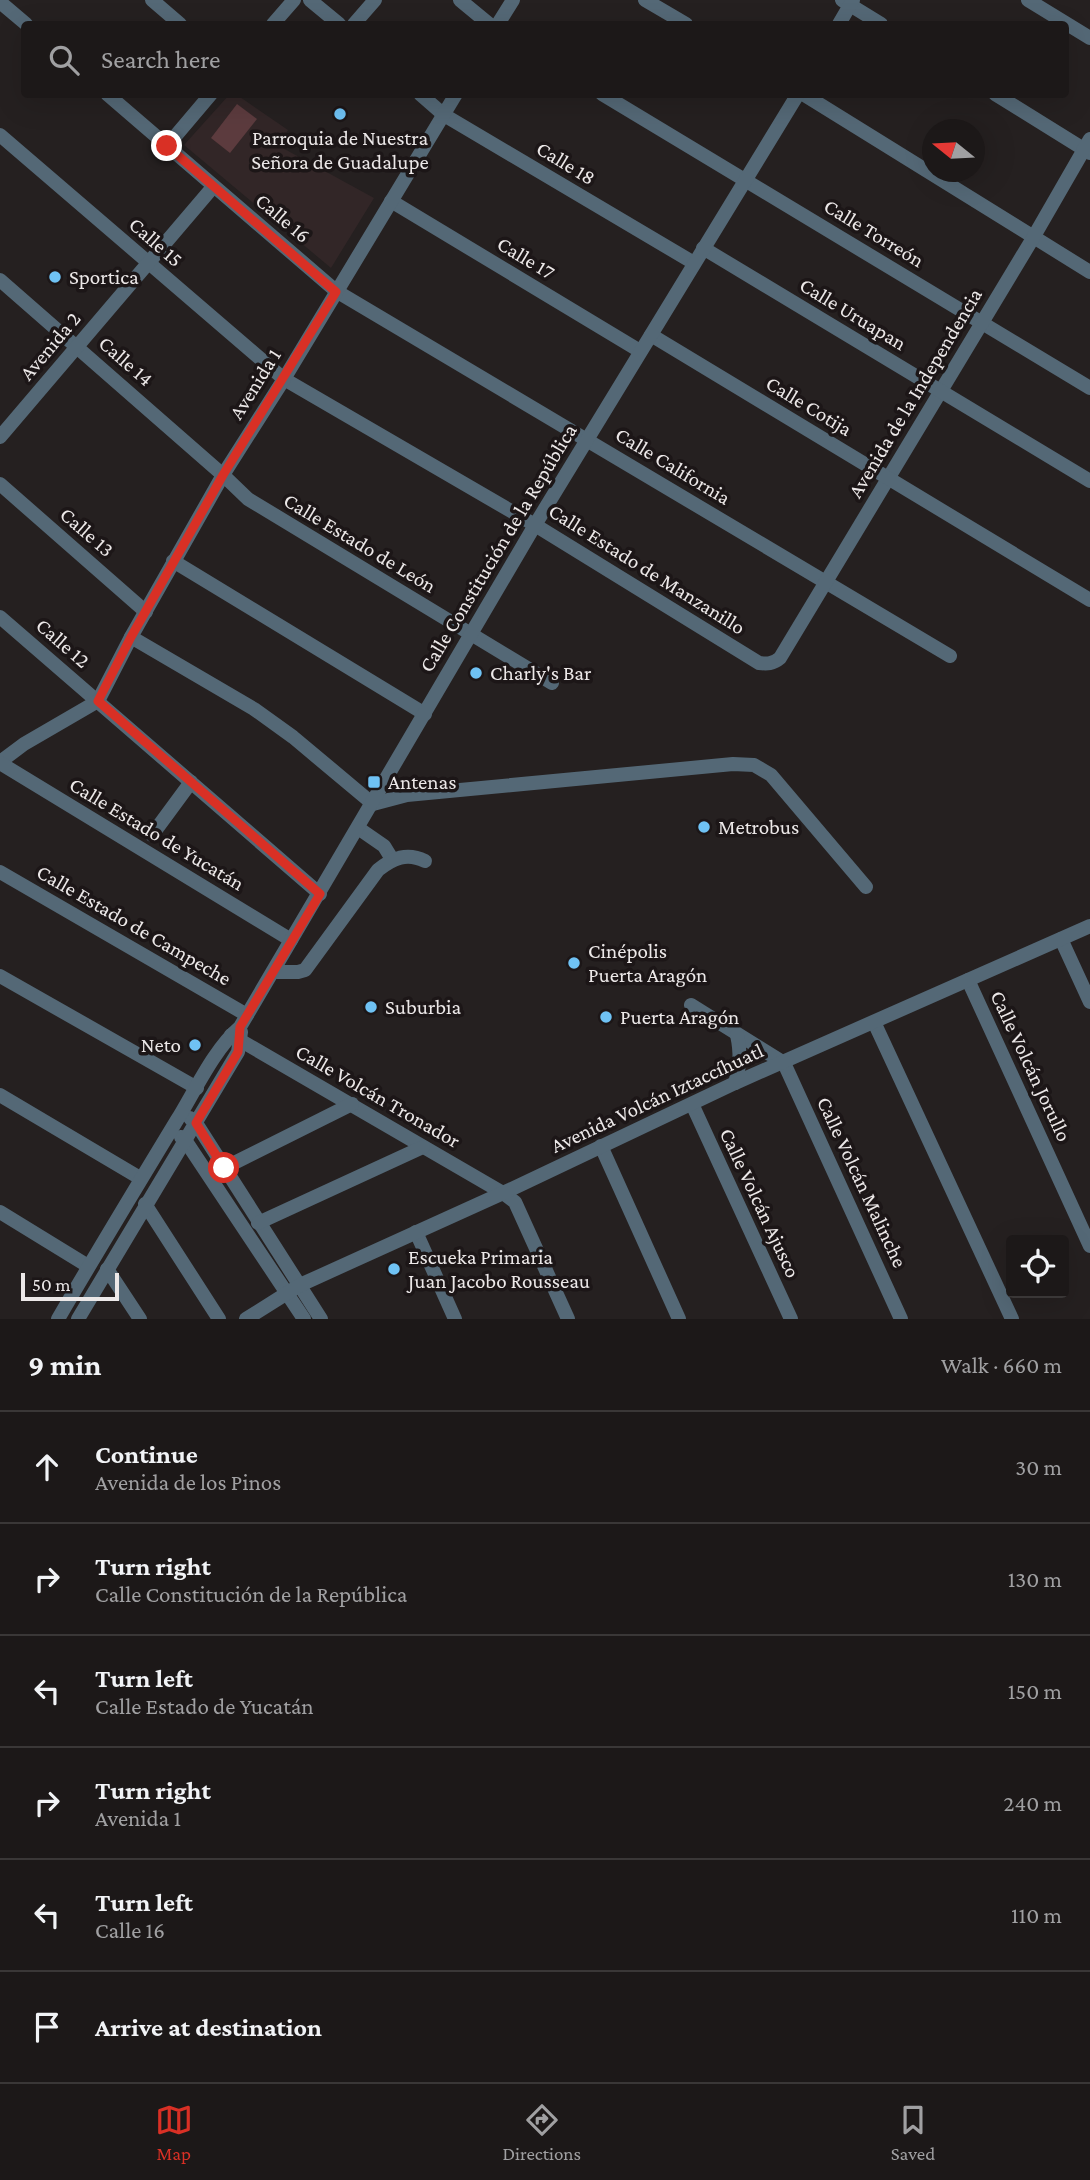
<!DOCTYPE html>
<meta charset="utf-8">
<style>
:root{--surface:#1c1818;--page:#292525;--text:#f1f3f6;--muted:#a0a0a2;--line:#3a3737;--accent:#d93025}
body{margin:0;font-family:"Crimson Pro",serif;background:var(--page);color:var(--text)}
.controls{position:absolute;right:21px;bottom:21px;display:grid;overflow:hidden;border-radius:7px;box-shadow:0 7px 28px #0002}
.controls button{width:63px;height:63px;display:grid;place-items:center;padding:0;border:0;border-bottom:2px solid var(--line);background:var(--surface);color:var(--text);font:35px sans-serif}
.compass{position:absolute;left:922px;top:119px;width:63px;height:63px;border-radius:50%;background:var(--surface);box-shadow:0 7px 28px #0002;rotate:288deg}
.scale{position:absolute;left:21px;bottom:18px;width:98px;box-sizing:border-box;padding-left:7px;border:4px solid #ece8e8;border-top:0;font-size:19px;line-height:24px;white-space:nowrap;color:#ece8e8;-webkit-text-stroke:5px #1c1617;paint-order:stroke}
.stop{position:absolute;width:21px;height:21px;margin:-16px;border:5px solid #d93025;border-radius:50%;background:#fff}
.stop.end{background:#d93025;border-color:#fff;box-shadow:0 2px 7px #0008}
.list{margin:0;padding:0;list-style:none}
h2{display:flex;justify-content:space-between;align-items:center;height:91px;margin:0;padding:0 28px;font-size:30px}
h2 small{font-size:23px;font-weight:400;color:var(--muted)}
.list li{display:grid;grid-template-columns:46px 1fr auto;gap:21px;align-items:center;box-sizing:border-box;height:112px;padding:0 28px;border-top:2px solid var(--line)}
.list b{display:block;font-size:26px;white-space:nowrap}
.list p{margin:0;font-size:23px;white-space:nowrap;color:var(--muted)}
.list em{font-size:23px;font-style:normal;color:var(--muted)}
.icon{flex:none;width:38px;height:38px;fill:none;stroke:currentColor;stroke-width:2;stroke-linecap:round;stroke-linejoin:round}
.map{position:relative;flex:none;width:1090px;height:1319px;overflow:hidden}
.search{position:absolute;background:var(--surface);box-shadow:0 7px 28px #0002;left:21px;right:21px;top:21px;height:77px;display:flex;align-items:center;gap:18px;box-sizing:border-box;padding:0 24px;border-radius:7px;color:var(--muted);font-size:26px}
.sheet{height:763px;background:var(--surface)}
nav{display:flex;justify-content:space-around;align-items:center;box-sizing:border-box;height:98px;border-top:2px solid var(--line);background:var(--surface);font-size:19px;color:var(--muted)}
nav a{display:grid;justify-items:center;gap:4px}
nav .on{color:var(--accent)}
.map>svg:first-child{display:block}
.built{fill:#322627}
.grass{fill:#5c3b3e}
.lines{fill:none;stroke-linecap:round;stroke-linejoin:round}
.minor{stroke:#546876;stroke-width:14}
.route{stroke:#d93025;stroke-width:9}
.poi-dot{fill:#6fc2f4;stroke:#1c1617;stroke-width:2.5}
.labels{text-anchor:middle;stroke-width:7;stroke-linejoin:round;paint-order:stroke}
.poi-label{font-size:21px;fill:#ece8e8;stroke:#1c1617;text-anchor:start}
.street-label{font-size:21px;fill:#ece8e8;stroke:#1c1617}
</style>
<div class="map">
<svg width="1090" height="1319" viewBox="0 0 1090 1319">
<rect width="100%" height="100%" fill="#252020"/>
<polygon class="built" points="229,95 237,95 288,130 279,146 374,198 331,268 184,145"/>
<polygon class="grass" points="237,104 257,119 230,153 211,138"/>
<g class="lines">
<g class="minor">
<polyline points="152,0 180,24"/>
<polyline points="310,0 339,24"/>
<polyline points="460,0 489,24"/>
<polyline points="645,0 686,24"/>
<polyline points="842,0 881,24"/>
<polyline points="1028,0 1090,38"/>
<polyline points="0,2 26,24"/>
<polyline points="273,24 294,0"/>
<polyline points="354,24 375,0"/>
<polyline points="498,24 513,0"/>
<polyline points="839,24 853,0"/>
<polyline points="107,94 336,291 950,656"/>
<polyline points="420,94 444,115 694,263"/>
<polyline points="602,94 1090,388"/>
<polyline points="803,94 1090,272"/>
<polyline points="995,94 1090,153"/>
<path d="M 0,135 L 284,379 L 535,525 L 759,663 C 767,664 773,664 780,658 L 1033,238 L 1090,139"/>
<polyline points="167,146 211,94"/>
<polyline points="391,201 640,351"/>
<polyline points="703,248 1090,481"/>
<polyline points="0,280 223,475 248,499 552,683"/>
<polyline points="651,335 1090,600"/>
<polyline points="0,437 213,187"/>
<polyline points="0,484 146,612"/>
<polyline points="173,561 425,714"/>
<polyline points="0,617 320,894"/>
<polyline points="131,637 254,709 293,737 373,804 407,795 733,764 754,765 771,775 866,887"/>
<polyline points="98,701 131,637 223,475 284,379 456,94"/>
<polyline points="0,762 24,744 98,701"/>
<polyline points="0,763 291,940"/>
<polyline points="358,828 384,846 392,859"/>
<polyline points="152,835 191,782"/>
<polyline points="0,872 247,1015"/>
<polyline points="1061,939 1090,1002"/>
<path d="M 273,972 L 298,972 L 305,970 L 378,870 C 393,858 407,852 425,861"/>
<polyline points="0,976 197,1088"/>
<polyline points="968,980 1090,1246"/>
<polyline points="691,1005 784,1063 901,1319"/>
<polyline points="874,1022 1012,1319"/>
<polyline points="231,1035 503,1193 515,1202 568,1319"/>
<path d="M 735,1083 C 740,1066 741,1053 737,1035"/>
<polyline points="0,1095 140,1178"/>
<polyline points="692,1104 791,1319"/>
<polyline points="190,1118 196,1123 321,1319"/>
<polyline points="181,1137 185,1140 304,1319"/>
<polyline points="601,1146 679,1319"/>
<polyline points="224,1168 352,1104"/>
<polyline points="145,1204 219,1319"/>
<polyline points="0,1212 88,1266"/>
<polyline points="258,1223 423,1147"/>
<polyline points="416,1232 455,1319"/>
<polyline points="107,1269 140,1319"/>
<path d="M 58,1319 C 97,1252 137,1186 177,1120 C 195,1091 214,1049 240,1027 L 535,525 L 798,94"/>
<polyline points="78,1319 238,1052 241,1032"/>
<polyline points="246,1319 300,1285 503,1193 735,1083 1090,926"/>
</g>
</g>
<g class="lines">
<polyline class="route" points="167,146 336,292 223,475 131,637 98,701 320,894 240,1027 238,1052 196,1123 224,1168"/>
</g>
<g class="poi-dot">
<circle cx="340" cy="114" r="7"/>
<circle cx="55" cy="277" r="7"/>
<circle cx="476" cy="673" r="7"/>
<rect x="367" y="775" width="14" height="14" rx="3.5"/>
<circle cx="704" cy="827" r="7"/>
<circle cx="574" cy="963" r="7"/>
<circle cx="371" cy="1007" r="7"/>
<circle cx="606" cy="1017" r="7"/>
<circle cx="195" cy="1045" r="7"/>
<circle cx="394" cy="1269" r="7"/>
</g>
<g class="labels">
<g class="poi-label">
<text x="340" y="145" text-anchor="middle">Parroquia de Nuestra<tspan x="340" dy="24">Señora de Guadalupe</tspan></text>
<text x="69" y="284">Sportica</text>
<text x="490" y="680">Charly's Bar</text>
<text x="388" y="789">Antenas</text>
<text x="718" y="834">Metrobus</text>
<text x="588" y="958">Cinépolis<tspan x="588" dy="24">Puerta Aragón</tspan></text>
<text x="385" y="1014">Suburbia</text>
<text x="620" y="1024">Puerta Aragón</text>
<text x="181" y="1052" text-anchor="end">Neto</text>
<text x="408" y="1264">Escueka Primaria<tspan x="408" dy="24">Juan Jacobo Rousseau</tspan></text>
</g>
<g class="street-label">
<text transform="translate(566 163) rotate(31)" y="7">Calle 18</text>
<text transform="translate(283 218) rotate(40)" y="7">Calle 16</text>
<text transform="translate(874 233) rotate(31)" y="7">Calle Torreón</text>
<text transform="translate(156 242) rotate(41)" y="7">Calle 15</text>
<text transform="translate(526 258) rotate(31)" y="7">Calle 17</text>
<text transform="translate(853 314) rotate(31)" y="7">Calle Uruapan</text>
<text transform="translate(50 346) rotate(-50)" y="7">Avenida 2</text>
<text transform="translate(126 361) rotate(41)" y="7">Calle 14</text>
<text transform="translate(255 384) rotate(-58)" y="7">Avenida 1</text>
<text transform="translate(915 393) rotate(-59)" y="7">Avenida de la Independencia</text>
<text transform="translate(809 406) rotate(31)" y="7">Calle Cotija</text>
<text transform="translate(673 466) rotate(31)" y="7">Calle California</text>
<text transform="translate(87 532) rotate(41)" y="7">Calle 13</text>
<text transform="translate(360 543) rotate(31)" y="7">Calle Estado de León</text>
<text transform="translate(498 548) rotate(-59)" y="7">Calle Constitución de la República</text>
<text transform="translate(647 569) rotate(32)" y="7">Calle Estado de Manzanillo</text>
<text transform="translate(63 643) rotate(41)" y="7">Calle 12</text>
<text transform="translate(157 834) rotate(31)" y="7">Calle Estado de Yucatán</text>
<text transform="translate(134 925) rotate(30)" y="7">Calle Estado de Campeche</text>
<text transform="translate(1031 1066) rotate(65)" y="7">Calle Volcán Jorullo</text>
<text transform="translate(378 1096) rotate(30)" y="7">Calle Volcán Tronador</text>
<text transform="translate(657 1098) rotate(-25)" y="7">Avenida Volcán Iztaccíhuatl</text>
<text transform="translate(862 1182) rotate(65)" y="7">Calle Volcán Malinche</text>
<text transform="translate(760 1203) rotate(65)" y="7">Calle Volcán Ajusco</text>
</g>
</g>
</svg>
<div class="controls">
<button><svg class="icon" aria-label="locate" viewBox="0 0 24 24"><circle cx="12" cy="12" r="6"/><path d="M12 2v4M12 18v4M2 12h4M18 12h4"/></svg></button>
</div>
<svg class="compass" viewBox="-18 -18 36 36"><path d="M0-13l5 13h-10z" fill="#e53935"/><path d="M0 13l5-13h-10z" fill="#a0a0a2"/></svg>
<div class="scale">50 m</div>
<div class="stop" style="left:224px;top:1168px"></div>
<div class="stop end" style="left:167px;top:146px"></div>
<div class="search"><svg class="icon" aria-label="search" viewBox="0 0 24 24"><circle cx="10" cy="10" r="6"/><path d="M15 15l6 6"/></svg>Search here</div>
</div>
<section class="sheet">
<h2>9 min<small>Walk · 660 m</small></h2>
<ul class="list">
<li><svg class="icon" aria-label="ahead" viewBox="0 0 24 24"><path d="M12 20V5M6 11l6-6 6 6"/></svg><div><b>Continue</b><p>Avenida de los Pinos</p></div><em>30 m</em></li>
<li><svg class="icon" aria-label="right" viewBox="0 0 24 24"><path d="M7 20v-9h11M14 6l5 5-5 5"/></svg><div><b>Turn right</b><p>Calle Constitución de la República</p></div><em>130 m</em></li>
<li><svg class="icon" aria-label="left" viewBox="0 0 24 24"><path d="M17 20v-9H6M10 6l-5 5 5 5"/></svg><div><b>Turn left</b><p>Calle Estado de Yucatán</p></div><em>150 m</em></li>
<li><svg class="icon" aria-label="right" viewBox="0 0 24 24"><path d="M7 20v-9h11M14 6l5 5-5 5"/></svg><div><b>Turn right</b><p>Avenida 1</p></div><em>240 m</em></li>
<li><svg class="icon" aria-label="left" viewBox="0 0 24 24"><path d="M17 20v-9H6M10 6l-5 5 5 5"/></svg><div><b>Turn left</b><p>Calle 16</p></div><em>110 m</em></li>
<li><svg class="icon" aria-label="arrive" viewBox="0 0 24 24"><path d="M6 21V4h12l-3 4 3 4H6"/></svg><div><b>Arrive at destination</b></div></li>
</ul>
</section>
<nav>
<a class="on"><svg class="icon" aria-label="map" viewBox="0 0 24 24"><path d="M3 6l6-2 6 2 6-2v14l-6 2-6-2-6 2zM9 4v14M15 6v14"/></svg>Map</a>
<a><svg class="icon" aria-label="directions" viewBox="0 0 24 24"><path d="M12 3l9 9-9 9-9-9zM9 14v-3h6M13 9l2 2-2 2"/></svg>Directions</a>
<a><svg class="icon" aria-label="saved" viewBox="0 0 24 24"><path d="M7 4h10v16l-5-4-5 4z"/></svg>Saved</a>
</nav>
